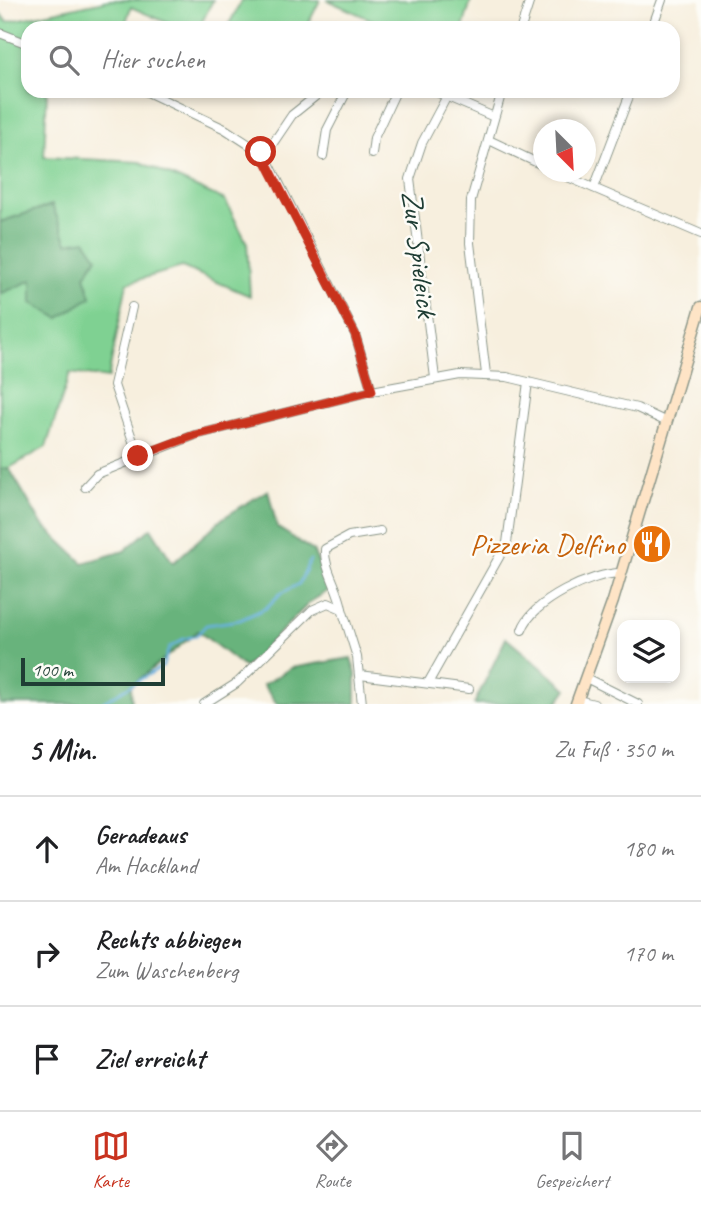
<!DOCTYPE html>
<html lang="de">
<meta charset="utf-8">
<style>
:root{--surface:#fff;--page:#f2f2f2;--text:#202124;--muted:#757577;--line:#e0e0e0;--accent:#c8321e}
body{margin:0;font-family:Caveat,sans-serif;background:var(--page);color:var(--text)}
.controls{position:absolute;right:21px;bottom:21px;display:grid;overflow:hidden;border-radius:14px;box-shadow:0 4px 10px #0003}
.controls button{width:63px;height:63px;display:grid;place-items:center;padding:0;border:0;border-bottom:2px solid var(--line);background:var(--surface);color:var(--text);font:35px sans-serif}
.compass{position:absolute;left:533px;top:119px;width:63px;height:63px;border-radius:50%;background:var(--surface);box-shadow:0 4px 10px #0003;rotate:156deg}
.scale{position:absolute;left:21px;bottom:18px;width:144px;box-sizing:border-box;padding-left:7px;border:4px solid #1f3d34;border-top:0;font-size:19px;line-height:24px;white-space:nowrap;color:#1f3d34;-webkit-text-stroke:5px #fdfcf7;paint-order:stroke}
.stop{position:absolute;width:21px;height:21px;margin:-16px;border:5px solid #c8321e;border-radius:50%;background:#fff}
.stop.end{background:#c8321e;border-color:#fff;box-shadow:0 2px 7px #0008}
.list{margin:0;padding:0;list-style:none}
h2{display:flex;justify-content:space-between;align-items:center;height:91px;margin:0;padding:0 28px;font-size:30px}
h2 small{font-size:23px;font-weight:400;color:var(--muted)}
.list li{display:grid;grid-template-columns:46px 1fr auto;gap:21px;align-items:center;box-sizing:border-box;height:105px;padding:0 28px;border-top:2px solid var(--line)}
.list b{display:block;font-size:26px;white-space:nowrap}
.list p{margin:0;font-size:23px;white-space:nowrap;color:var(--muted)}
.list em{font-size:23px;font-style:normal;color:var(--muted)}
.icon{flex:none;width:38px;height:38px;fill:none;stroke:currentColor;stroke-width:2;stroke-linecap:round;stroke-linejoin:round}
.map{position:relative;flex:none;width:701px;height:704px;overflow:hidden}
.search{position:absolute;background:var(--surface);box-shadow:0 4px 10px #0003;left:21px;right:21px;top:21px;height:77px;display:flex;align-items:center;gap:18px;box-sizing:border-box;padding:0 24px;border-radius:21px;color:var(--muted);font-size:26px}
.sheet{height:406px;background:var(--surface)}
nav{display:flex;justify-content:space-around;align-items:center;box-sizing:border-box;height:98px;border-top:2px solid var(--line);background:var(--surface);font-size:19px;color:var(--muted)}
nav a{display:grid;justify-items:center;gap:4px}
nav .on{color:var(--accent)}
.map>svg:first-child{display:block}
.green{fill:#7fd192;stroke:#4f8763;stroke-width:2}
.forest{fill:#67b37c;stroke:#437858;stroke-width:2}
.lines{fill:none;stroke-linecap:round;stroke-linejoin:round}
.stream{stroke:#68b1e0;stroke-width:2.5}
.minor-casing{stroke:#8b9689;stroke-width:10}
.secondary-casing{stroke:#8b9689;stroke-width:13}
.minor{stroke:#fff;stroke-width:8}
.secondary{stroke:#fee4c6;stroke-width:10}
.route{stroke:#c8321e;stroke-width:9}
.labels{text-anchor:middle;stroke-width:5;stroke-linejoin:round;paint-order:stroke}
.street-label{font-size:30px;fill:#1f3d34;stroke:#fdfcf7}
.food-label{font-size:30px;fill:#c56008;stroke:#fdfcf7;text-anchor:end}
</style>
<div class="map">
<svg width="701" height="704" viewBox="0 0 701 704">
<rect width="100%" height="100%" fill="#fdfcf7"/>
<filter id="ink" filterUnits="userSpaceOnUse"><feTurbulence type="fractalNoise" baseFrequency=".0143" numOctaves="2"/><feDisplacementMap in="SourceGraphic" scale="14" xChannelSelector="R" yChannelSelector="G"/><feConvolveMatrix kernelMatrix="1 2 1 2 8 2 1 2 1" color-interpolation-filters="sRGB"/></filter>
<filter id="wash" filterUnits="userSpaceOnUse"><feTurbulence type="fractalNoise" baseFrequency=".00686" numOctaves="4" result="noise"/><feDisplacementMap in="SourceGraphic" scale="28" xChannelSelector="R" yChannelSelector="G"/><feGaussianBlur stdDeviation="1.57" result="paint"/><feColorMatrix in="noise" values="0 0 0 0 0 0 0 0 0 0 0 0 0 0 0 0 0 1.4 0 .05"/><feComposite in="paint" operator="in"/></filter>
<g filter="url(#wash)">
<rect width="100%" height="100%" fill="#f7efde"/>
<g class="green">
<polygon points="109,0 213,0 199,28 179,28 131,7 124,28 28,28 28,91 47,91 44,157 140,162 225,200 247,243 250,296 182,267 127,283 108,378 70,373 46,447 9,468 0,469 0,294 32,279 67,243 52,205 0,222 0,13 7,22"/>
<polygon points="242,0 320,0 306,28 233,28 228,26"/>
<polygon points="327,0 471,0 463,28 390,28"/>
</g>
<g class="forest">
<polygon points="52,205 67,243 85,240 97,257 85,276 91,297 59,318 32,303 32,280 0,294 0,222"/>
<polygon points="9,468 41,523 83,563 124,551 151,528 173,563 223,518 268,490 277,527 313,551 331,589 310,602 245,668 198,631 131,686 132,704 0,704 0,469"/>
<polygon points="506,638 567,689 557,703 474,704"/>
<polygon points="351,658 356,674 356,704 277,704 263,685 291,668"/>
</g>
<g class="lines">
<polyline class="stream" points="100,704 163,666 169,648 183,639 196,636 206,625 240,620 266,608 280,594 299,584 310,560"/>
</g>
</g>
<g filter="url(#ink)">
<g class="lines">
<g class="minor-casing">
<g id="minor">
<polyline points="521,28 530,0"/>
<polyline points="652,28 662,0"/>
<polyline points="0,33 28,44"/>
<polyline points="145,91 225,129 265,155 355,334 372,391"/>
<polyline points="434,91 494,117"/>
<polyline points="489,140 544,166"/>
<polyline points="372,154 374,138 396,91"/>
<polyline points="265,155 292,115 322,91"/>
<polyline points="323,156 327,130 347,91"/>
<polyline points="556,172 701,234"/>
<polyline points="594,188 631,91"/>
<polyline points="132,307 114,385 138,456"/>
<polyline points="486,374 470,243 471,200 502,91"/>
<polyline points="435,378 410,179 422,143 447,96"/>
<polyline points="85,487 97,474 195,435 372,391 460,375 507,377 637,408 667,422"/>
<path d="M 342,609 C 339,588 324,570 325,549 L 349,536 L 380,531"/>
<path d="M 522,630 C 532,601 592,573 621,573"/>
<polyline points="360,675 469,689"/>
<polyline points="588,679 638,704"/>
<polyline points="428,683 507,543 528,382"/>
<polyline points="578,700 594,704"/>
<polyline points="204,704 237,683 312,610 328,603 342,609 357,657 362,704"/>
</g>
</g>
<g class="secondary-casing">
<polyline id="secondary" points="576,704 613,601 701,307"/>
</g>
<use href="#minor" class="minor"/>
<use href="#secondary" class="secondary"/>
</g>
</g>
<g class="lines" filter="url(#ink)">
<polyline class="route" points="138,456 195,435 372,391 355,334 261,152"/>
</g>
<defs>
<g id="restaurant-disc" transform="scale(2.0125)"><circle r="9.5" fill="#e8710a" stroke="#fdfcf7"/><path d="M-5-6h1v4h1v-4h1v4h1v-4h1v5L-1.5 .5V6h-2V.5L-5-1ZM5-6V6H3V1.5H1.5Q1.5-4 5-6Z" fill="#fff"/></g>
</defs>
<g fill-rule="evenodd">
<use href="#restaurant-disc" x="652" y="544"/>
</g>
<g class="labels">
<g class="street-label">
<text transform="translate(420 254) rotate(83)" y="10">Zur Spieleick</text>
</g>
<g class="food-label">
<text x="625" y="554">Pizzeria Delfino</text>
</g>
</g>
</svg>
<div class="controls">
<button><svg class="icon" aria-label="layers" viewBox="0 0 24 24"><path d="M12 4l9 5-9 5-9-5zM3 14l9 5 9-5"/></svg></button>
</div>
<svg class="compass" viewBox="-18 -18 36 36"><path d="M0-13l5 13h-10z" fill="#e53935"/><path d="M0 13l5-13h-10z" fill="#757577"/></svg>
<div class="scale">100 m</div>
<div class="stop" style="left:261px;top:152px"></div>
<div class="stop end" style="left:138px;top:456px"></div>
<div class="search"><svg class="icon" aria-label="search" viewBox="0 0 24 24"><circle cx="10" cy="10" r="6"/><path d="M15 15l6 6"/></svg>Hier suchen</div>
</div>
<section class="sheet">
<h2>5 Min.<small>Zu Fuß · 350 m</small></h2>
<ul class="list">
<li><svg class="icon" aria-label="ahead" viewBox="0 0 24 24"><path d="M12 20V5M6 11l6-6 6 6"/></svg><div><b>Geradeaus</b><p>Am Hackland</p></div><em>180 m</em></li>
<li><svg class="icon" aria-label="right" viewBox="0 0 24 24"><path d="M7 20v-9h11M14 6l5 5-5 5"/></svg><div><b>Rechts abbiegen</b><p>Zum Waschenberg</p></div><em>170 m</em></li>
<li><svg class="icon" aria-label="arrive" viewBox="0 0 24 24"><path d="M6 21V4h12l-3 4 3 4H6"/></svg><div><b>Ziel erreicht</b></div></li>
</ul>
</section>
<nav>
<a class="on"><svg class="icon" aria-label="map" viewBox="0 0 24 24"><path d="M3 6l6-2 6 2 6-2v14l-6 2-6-2-6 2zM9 4v14M15 6v14"/></svg>Karte</a>
<a><svg class="icon" aria-label="directions" viewBox="0 0 24 24"><path d="M12 3l9 9-9 9-9-9zM9 14v-3h6M13 9l2 2-2 2"/></svg>Route</a>
<a><svg class="icon" aria-label="saved" viewBox="0 0 24 24"><path d="M7 4h10v16l-5-4-5 4z"/></svg>Gespeichert</a>
</nav>
